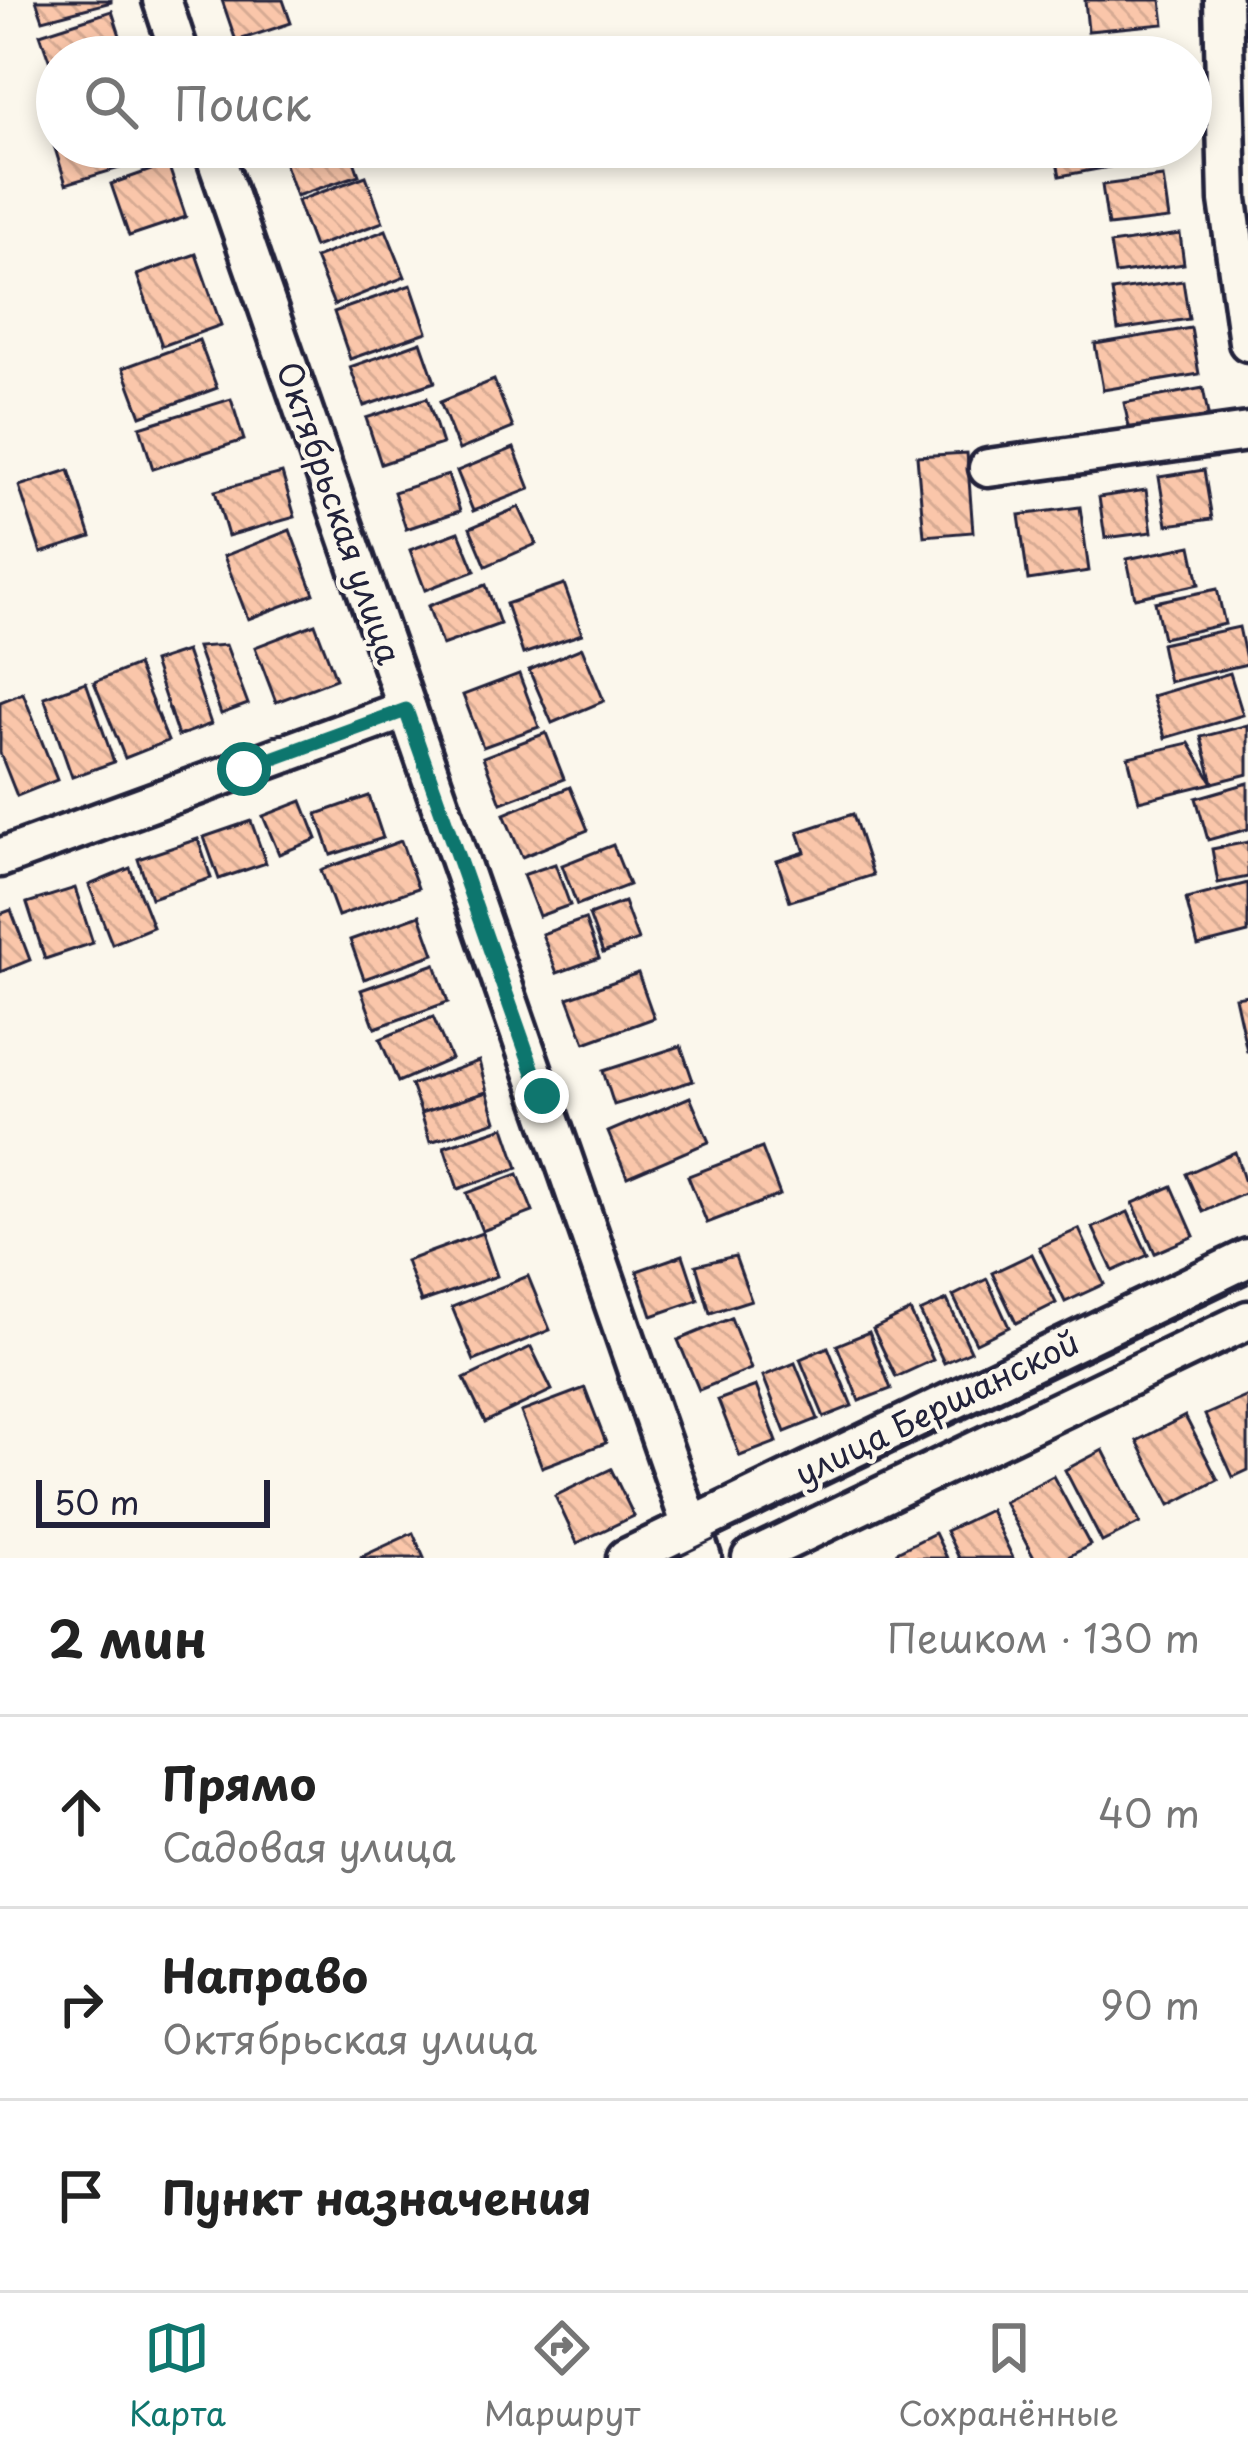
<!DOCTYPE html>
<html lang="ru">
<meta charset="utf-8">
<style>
:root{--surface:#fff;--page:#f2f2f2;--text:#222;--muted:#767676;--line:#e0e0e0;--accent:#0f766e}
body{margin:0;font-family:"Playpen Sans",sans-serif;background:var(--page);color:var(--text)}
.scale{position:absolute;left:36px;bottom:30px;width:234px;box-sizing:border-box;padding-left:12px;border:6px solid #22223b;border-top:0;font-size:33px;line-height:42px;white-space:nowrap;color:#22223b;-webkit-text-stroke:9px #fbf7ec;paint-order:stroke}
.stop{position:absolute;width:36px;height:36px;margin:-27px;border:9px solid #0f766e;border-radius:50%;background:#fff}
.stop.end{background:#0f766e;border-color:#fff;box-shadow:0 3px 12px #0008}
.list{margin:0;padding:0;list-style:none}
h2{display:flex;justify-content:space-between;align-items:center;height:156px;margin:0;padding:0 48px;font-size:51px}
h2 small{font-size:39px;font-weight:400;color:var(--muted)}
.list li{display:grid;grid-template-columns:78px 1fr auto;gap:36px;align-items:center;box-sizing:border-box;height:192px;padding:0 48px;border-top:3px solid var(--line)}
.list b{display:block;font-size:45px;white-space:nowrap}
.list p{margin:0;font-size:39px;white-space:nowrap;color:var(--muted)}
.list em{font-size:39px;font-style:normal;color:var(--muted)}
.icon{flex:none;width:66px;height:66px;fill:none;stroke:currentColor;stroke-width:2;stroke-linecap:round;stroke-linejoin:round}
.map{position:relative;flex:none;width:1248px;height:1558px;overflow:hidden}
.search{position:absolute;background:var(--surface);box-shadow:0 6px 18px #0003;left:36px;right:36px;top:36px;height:132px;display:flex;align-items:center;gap:30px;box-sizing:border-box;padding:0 42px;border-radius:66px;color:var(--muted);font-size:45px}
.sheet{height:732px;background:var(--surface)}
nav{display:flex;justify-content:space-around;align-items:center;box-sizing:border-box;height:168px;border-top:3px solid var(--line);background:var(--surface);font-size:33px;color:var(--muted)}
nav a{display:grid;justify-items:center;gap:6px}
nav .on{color:var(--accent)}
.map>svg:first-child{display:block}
.building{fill:url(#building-back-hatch);stroke:#22223b;stroke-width:3}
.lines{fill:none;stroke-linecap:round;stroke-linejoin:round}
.street-casing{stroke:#22223b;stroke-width:45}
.street{stroke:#fbf7ec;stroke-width:36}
.tram{stroke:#22223b;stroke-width:3}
.route{stroke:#0f766e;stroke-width:15}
.labels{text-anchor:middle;stroke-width:9;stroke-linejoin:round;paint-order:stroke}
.street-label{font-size:33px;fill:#22223b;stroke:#fbf7ec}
</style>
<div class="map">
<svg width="1248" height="1558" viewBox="0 0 1248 1558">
<defs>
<pattern id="building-back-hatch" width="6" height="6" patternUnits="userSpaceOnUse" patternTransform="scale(3)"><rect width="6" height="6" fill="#fac6aa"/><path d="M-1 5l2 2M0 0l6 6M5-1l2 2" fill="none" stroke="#d6aa93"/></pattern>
</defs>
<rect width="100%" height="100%" fill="#fbf7ec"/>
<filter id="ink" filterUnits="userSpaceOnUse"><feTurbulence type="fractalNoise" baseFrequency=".00833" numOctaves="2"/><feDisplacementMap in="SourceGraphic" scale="24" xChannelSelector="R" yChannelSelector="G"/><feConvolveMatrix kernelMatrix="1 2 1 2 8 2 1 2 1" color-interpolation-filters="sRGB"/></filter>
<g filter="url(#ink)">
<g class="building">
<polygon points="36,0 111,0 111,2 43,20"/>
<polygon points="222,0 283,0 291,23 236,41"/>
<polygon points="1085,0 1161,0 1164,24 1088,31"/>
<polygon points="112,11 124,48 95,57 57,57 53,71 40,34"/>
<polygon points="1171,40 1172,57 1127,57 1126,42"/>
<polygon points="57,141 57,147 157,147 160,156 66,184 53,142"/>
<polygon points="288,147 349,147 359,175 296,196 280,150"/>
<polygon points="1054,147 1110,147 1114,166 1060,176"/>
<polygon points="168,164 186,217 129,236 111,184"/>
<polygon points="366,176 383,222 314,247 297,201"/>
<polygon points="1163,177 1169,219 1108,226 1102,185"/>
<polygon points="386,230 405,277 334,305 315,258"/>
<polygon points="1180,234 1184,264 1115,274 1110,244"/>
<polygon points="196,254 221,325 162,346 137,275"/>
<polygon points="1183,281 1189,319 1118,330 1112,291"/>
<polygon points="411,285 427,332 350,359 334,312"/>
<polygon points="1191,328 1199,374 1103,390 1095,344"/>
<polygon points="199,340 217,388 141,416 123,368"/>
<polygon points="421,342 435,382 364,406 350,367"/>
<polygon points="494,380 513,428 459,450 440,402"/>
<polygon points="1203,388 1210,425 1132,440 1124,403"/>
<polygon points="427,398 442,444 381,464 366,418"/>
<polygon points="231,399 244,440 153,469 140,427"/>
<polygon points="514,448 530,489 473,511 457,471"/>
<polygon points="967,453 973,532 924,536 917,456"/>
<polygon points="69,470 91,537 41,553 19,486"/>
<polygon points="1204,470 1212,519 1167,525 1159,477"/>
<polygon points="282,473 295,517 228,536 215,491"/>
<polygon points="448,475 460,511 406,529 394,492"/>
<polygon points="1146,490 1152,532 1105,538 1099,497"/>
<polygon points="519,507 536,544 486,566 470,528"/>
<polygon points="1080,507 1089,571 1028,580 1019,515"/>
<polygon points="290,530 314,594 248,619 224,556"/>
<polygon points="459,532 475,571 425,590 410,550"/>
<polygon points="1191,546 1199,584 1135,598 1127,559"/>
<polygon points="564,584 582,634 523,654 506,604"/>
<polygon points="486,585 500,624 442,645 428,606"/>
<polygon points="1217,589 1225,624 1163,638 1155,602"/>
<polygon points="315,624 336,679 276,702 255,647"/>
<polygon points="1239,627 1247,664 1169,682 1161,644"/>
<polygon points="226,645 248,704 221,714 197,647"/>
<polygon points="582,648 604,701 552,723 529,670"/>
<polygon points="186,651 211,724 178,736 153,662"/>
<polygon points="137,665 168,741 125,758 94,682"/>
<polygon points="1230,673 1243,715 1165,738 1152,696"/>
<polygon points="519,674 539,727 483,747 463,695"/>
<polygon points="86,682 114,762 72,777 44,697"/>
<polygon points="23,693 57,780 17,796 0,753 0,702"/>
<polygon points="1248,725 1248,774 1213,783 1201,737"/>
<polygon points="546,733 564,779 501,803 483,757"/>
<polygon points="1189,743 1213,783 1139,801 1128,757"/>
<polygon points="1248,783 1248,829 1208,840 1196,798"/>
<polygon points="570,787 588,830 522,857 504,814"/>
<polygon points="369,796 383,838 331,855 317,814"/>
<polygon points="302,801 317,839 279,854 263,816"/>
<polygon points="853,814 873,875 790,901 777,861 805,852 798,832"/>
<polygon points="251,821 266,863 219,879 204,837"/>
<polygon points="198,839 211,878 151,898 138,859"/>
<polygon points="401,841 418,888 338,916 321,870"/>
<polygon points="1248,842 1248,877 1218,883 1212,849"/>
<polygon points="613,845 629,885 577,905 562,865"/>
<polygon points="555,864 570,905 539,916 523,875"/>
<polygon points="130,868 153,927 112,944 89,885"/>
<polygon points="1248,883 1248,933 1198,946 1186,899"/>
<polygon points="75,888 93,943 45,959 27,903"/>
<polygon points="624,902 638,940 603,953 589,915"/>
<polygon points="11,910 30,960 0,972 0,914"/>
<polygon points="420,915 434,954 364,979 350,940"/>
<polygon points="585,919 599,958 557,973 542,934"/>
<polygon points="435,964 448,1002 375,1028 361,990"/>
<polygon points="638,973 654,1018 585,1043 568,998"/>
<polygon points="1248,995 1248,1051 1247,1051 1235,997"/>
<polygon points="433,1017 451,1059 398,1082 380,1039"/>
<polygon points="681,1046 693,1081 614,1105 603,1071"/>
<polygon points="479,1061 487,1092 421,1113 411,1085"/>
<polygon points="487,1092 496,1121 430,1142 421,1113"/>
<polygon points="690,1097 709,1142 627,1177 608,1132"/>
<polygon points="504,1127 518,1168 458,1189 444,1147"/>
<polygon points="762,1148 780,1195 707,1223 688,1176"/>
<polygon points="1235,1152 1248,1192 1203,1212 1186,1174"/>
<polygon points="518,1174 533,1212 482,1231 467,1193"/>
<polygon points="1172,1186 1194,1236 1155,1253 1133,1203"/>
<polygon points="1128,1212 1148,1255 1113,1271 1093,1228"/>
<polygon points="1079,1229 1104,1284 1065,1302 1039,1247"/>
<polygon points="482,1233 497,1276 421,1302 406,1261"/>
<polygon points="1032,1254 1056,1303 1016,1323 992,1273"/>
<polygon points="683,1255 698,1300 652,1316 637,1271"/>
<polygon points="735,1256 751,1300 710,1313 696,1265"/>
<polygon points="528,1276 550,1330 474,1361 452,1307"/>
<polygon points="987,1279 1009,1327 976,1343 953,1296"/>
<polygon points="947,1300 971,1351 944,1363 920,1312"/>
<polygon points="910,1311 933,1360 896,1377 873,1329"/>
<polygon points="731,1318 751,1369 699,1390 678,1340"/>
<polygon points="869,1332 891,1389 859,1401 837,1345"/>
<polygon points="531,1347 552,1390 485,1422 464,1379"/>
<polygon points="828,1347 852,1406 824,1417 800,1359"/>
<polygon points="795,1363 818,1419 785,1432 763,1376"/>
<polygon points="756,1386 777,1442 740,1456 718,1400"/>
<polygon points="585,1388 606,1443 542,1467 521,1412"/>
<polygon points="1248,1396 1248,1470 1233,1477 1205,1415"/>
<polygon points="1185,1416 1218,1480 1170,1505 1137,1441"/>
<polygon points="1103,1450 1140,1523 1102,1542 1065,1470"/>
<polygon points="611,1469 634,1516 577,1543 555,1496"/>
<polygon points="1053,1476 1090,1545 1066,1558 1034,1558 1004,1502"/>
<polygon points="990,1510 1013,1558 959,1558 946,1531"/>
<polygon points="413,1533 424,1558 362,1558 361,1557"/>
<polygon points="935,1533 947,1558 900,1558 897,1552"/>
</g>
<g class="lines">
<g class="street-casing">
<g id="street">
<polyline points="162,0 181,57"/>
<polyline points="1223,0 1228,200 1248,342"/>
<polyline points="212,147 702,1558"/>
<polyline points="988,468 1248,432"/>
<polyline points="0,858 407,709"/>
<polyline points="626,1558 1248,1258"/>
<polyline points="751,1558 1248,1320"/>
</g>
</g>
<use href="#street" class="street"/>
<polyline class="tram" points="675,1558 1248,1284"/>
</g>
</g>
<g class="lines" filter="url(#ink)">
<polyline class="route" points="244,769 406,710 542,1096"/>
</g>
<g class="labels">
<g class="street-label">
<text transform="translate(339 513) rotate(71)" y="12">Октябрьская улица</text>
<text transform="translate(937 1408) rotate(-26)" y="12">улица Бершанской</text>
</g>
</g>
</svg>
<div class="scale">50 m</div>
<div class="stop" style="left:244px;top:769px"></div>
<div class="stop end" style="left:542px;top:1096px"></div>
<div class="search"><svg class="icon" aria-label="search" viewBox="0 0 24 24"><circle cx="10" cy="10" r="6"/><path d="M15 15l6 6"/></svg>Поиск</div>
</div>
<section class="sheet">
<h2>2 мин<small>Пешком · 130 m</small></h2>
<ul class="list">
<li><svg class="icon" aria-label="ahead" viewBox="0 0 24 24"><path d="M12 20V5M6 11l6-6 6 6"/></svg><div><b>Прямо</b><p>Садовая улица</p></div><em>40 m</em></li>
<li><svg class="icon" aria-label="right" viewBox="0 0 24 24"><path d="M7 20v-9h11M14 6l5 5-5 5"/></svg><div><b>Направо</b><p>Октябрьская улица</p></div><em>90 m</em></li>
<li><svg class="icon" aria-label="arrive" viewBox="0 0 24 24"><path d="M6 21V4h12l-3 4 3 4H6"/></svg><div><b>Пункт назначения</b></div></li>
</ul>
</section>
<nav>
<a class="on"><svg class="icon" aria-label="map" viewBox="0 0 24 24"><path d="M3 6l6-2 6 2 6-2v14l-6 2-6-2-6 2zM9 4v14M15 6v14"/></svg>Карта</a>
<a><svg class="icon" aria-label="directions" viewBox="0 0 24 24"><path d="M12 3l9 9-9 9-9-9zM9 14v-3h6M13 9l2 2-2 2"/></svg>Маршрут</a>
<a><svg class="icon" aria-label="saved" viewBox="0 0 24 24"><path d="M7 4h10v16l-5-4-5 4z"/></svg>Сохранённые</a>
</nav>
